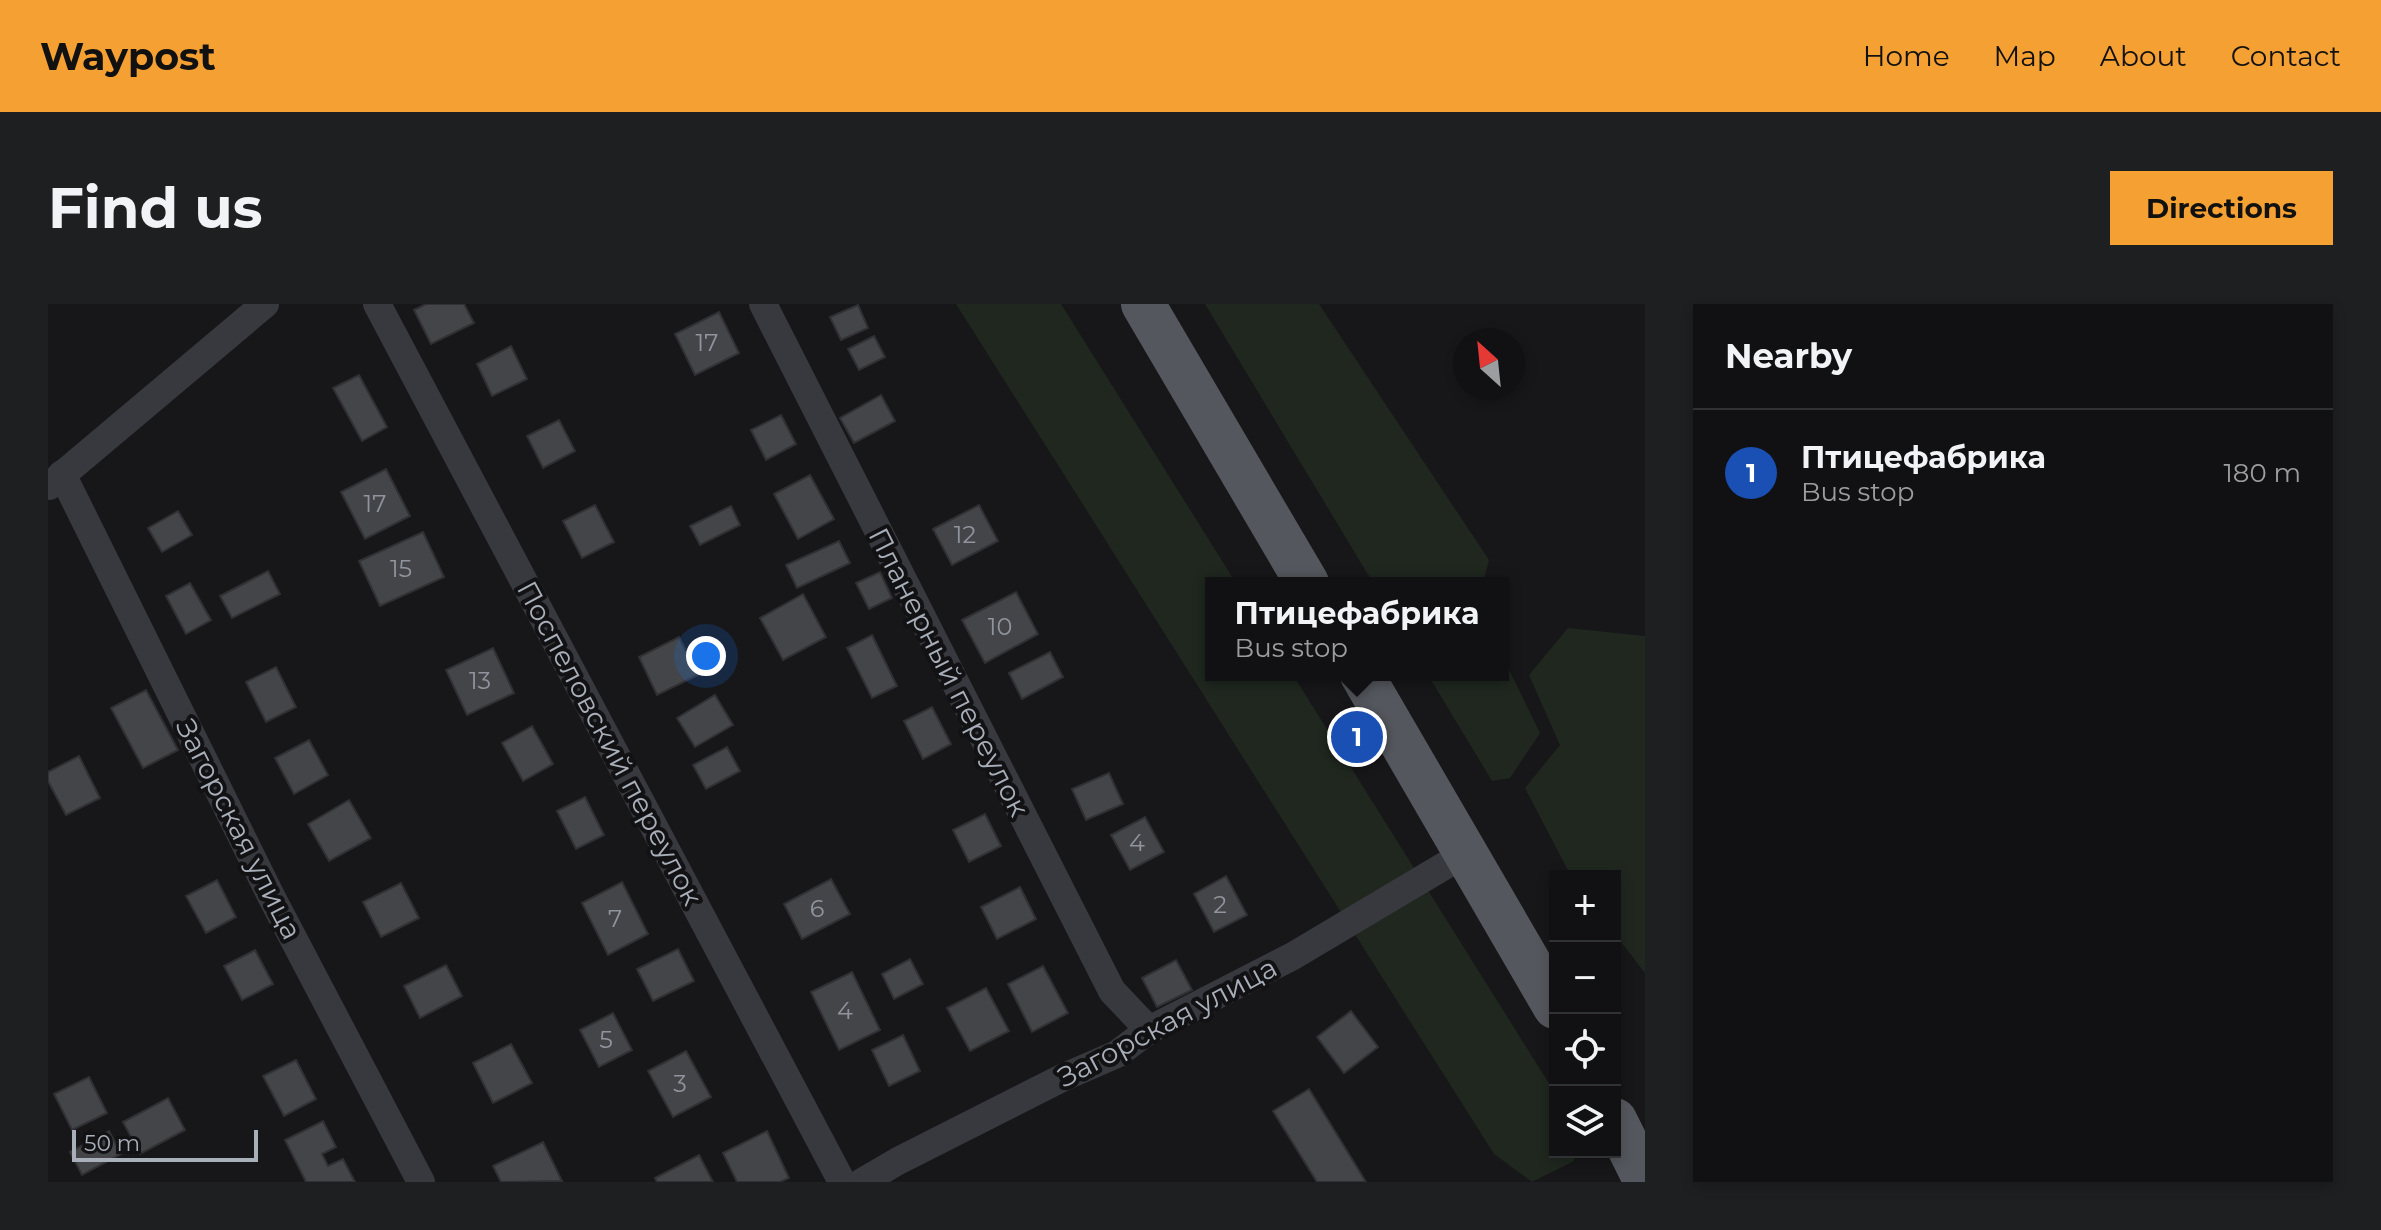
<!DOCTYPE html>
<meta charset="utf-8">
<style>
:root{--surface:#111113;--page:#1e1f21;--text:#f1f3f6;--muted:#9c9da0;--line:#303133;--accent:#f5a033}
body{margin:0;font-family:Montserrat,sans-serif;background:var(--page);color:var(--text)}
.controls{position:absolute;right:24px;bottom:24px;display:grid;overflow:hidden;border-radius:0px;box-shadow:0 4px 12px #0003}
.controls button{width:72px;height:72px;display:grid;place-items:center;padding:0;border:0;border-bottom:2px solid var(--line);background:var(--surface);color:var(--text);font:40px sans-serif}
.compass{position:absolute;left:1405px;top:24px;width:72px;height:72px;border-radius:50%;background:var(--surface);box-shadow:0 4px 12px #0003;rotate:333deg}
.scale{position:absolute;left:24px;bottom:20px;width:186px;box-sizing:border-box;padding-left:8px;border:4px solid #a9afb9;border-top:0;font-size:22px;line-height:28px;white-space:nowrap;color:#a9afb9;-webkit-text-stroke:6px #121214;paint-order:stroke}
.you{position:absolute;left:658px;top:352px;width:28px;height:28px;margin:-20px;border:6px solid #fff;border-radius:50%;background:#1a73e8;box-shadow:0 0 0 12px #1a73e833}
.badge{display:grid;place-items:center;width:52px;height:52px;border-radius:50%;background:var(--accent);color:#fff;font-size:26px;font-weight:700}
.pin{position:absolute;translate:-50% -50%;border:4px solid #fff;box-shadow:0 2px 8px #0006}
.popup{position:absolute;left:1157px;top:273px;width:304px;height:104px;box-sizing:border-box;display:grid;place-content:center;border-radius:0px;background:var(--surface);filter:drop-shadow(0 2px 6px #0005);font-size:26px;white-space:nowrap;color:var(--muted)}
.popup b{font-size:30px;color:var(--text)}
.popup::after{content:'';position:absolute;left:50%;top:100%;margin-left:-16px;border:16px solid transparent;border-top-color:var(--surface)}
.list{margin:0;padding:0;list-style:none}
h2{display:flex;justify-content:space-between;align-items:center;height:104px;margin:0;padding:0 32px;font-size:34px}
h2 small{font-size:26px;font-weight:400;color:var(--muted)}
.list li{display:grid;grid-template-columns:52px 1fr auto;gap:24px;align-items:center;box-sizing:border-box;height:128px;padding:0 32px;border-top:2px solid var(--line)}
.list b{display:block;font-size:30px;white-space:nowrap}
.list p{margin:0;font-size:26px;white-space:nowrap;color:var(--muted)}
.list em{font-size:26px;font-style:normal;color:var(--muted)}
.icon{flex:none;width:44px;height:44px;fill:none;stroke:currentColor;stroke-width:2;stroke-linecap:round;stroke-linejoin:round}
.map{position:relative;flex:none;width:1597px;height:878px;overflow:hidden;border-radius:0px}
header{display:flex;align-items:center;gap:48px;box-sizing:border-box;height:112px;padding:0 40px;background:var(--accent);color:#111}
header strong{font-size:38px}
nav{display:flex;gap:44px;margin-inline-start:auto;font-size:28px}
.intro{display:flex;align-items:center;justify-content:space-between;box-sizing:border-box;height:192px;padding:0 48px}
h1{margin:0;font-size:56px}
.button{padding:20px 36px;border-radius:0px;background:var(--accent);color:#111;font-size:28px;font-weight:700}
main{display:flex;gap:48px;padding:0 48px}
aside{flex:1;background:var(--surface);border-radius:0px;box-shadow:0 4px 12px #0003}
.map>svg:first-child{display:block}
.green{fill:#1f271f}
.building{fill:#434549;stroke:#313135;stroke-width:2}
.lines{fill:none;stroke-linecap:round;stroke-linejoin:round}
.minor{stroke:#38393e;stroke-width:28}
.primary{stroke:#54575d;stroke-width:44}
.labels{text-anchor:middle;stroke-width:8;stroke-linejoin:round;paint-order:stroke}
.number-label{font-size:24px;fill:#90949d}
.street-label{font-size:28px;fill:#a9afb9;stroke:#121214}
</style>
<header>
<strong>Waypost</strong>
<nav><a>Home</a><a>Map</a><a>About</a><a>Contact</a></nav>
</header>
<div class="intro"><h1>Find us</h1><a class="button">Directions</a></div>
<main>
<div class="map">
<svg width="1597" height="878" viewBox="0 0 1597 878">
<rect width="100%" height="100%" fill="#171719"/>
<g class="green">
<polygon points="908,0 1013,0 1188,279 1163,279 1163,371 1245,371 1507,789 1507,848 1527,848 1526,857 1484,878 1446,850"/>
<polygon points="1157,0 1271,0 1441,256 1435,279 1325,279"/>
<polygon points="1520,324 1597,332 1597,669 1567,630 1567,572 1523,572 1477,484 1512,441 1481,371"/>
<polygon points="1455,353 1492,429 1462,474 1444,477 1380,371 1455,371"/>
</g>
<g class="building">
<polygon points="378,0 416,0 426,19 383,40 366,6"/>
<polygon points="810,1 820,24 793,36 782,13"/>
<polygon points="671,8 691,49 647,71 627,30"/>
<polygon points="826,32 837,53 811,66 800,45"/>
<polygon points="463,42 479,75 444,92 429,60"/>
<polygon points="311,71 339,123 314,137 285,84"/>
<polygon points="833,91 847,117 806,139 792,114"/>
<polygon points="733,111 748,140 718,156 703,126"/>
<polygon points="511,116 527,147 495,164 479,132"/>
<polygon points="338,165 362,212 317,235 293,188"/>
<polygon points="762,171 786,215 750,235 726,190"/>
<polygon points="547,201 566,238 534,254 515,217"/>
<polygon points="931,201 950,237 904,261 885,225"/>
<polygon points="683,202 692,221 652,241 642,222"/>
<polygon points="130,207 144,231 114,248 100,224"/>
<polygon points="375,228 396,273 332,302 311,257"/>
<polygon points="791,237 802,259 749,284 738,261"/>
<polygon points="220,267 232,290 184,314 172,292"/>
<polygon points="832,268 844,294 821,305 808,279"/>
<polygon points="142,279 163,316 138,330 118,292"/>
<polygon points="968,288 990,330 937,359 914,316"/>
<polygon points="755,290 778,333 735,356 712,314"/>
<polygon points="824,331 849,382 824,394 799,344"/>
<polygon points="631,333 650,371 609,391 591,353"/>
<polygon points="445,344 466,389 419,411 398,366"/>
<polygon points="1002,348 1015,373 974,395 961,369"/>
<polygon points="228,363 248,403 218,418 198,378"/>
<polygon points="98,386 130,446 95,464 63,404"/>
<polygon points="667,391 685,421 647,443 629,414"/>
<polygon points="884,403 903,440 875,455 856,417"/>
<polygon points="484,422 505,460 475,477 454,439"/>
<polygon points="261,436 280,471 246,490 227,454"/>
<polygon points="679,443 692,467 658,485 645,461"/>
<polygon points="31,452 52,494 18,511 0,477 0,468"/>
<polygon points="1061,469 1075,500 1038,516 1024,485"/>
<polygon points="537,493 556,531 528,545 509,507"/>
<polygon points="301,496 323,534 281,557 260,520"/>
<polygon points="937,510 953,542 921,558 905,526"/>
<polygon points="1097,513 1116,548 1082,566 1063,531"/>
<polygon points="1178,572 1199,611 1166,628 1146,590"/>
<polygon points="783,575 802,610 754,635 736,600"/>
<polygon points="169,576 188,613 158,629 138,592"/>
<polygon points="574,578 600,630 560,651 534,599"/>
<polygon points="353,579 371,614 333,633 315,598"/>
<polygon points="972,583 988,615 949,635 933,603"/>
<polygon points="630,645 646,677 605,697 589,665"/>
<polygon points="207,646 225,680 194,696 176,662"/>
<polygon points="862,655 875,680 846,695 834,670"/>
<polygon points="1128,656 1144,686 1109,703 1094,674"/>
<polygon points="398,661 414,692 372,714 356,682"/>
<polygon points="995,662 1020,709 984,728 960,680"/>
<polygon points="804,668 832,726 791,746 763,688"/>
<polygon points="938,684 961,727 922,747 899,704"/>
<polygon points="1303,707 1330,743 1296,769 1269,733"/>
<polygon points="565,709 584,746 551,763 532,726"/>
<polygon points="855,731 872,767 841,782 824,746"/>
<polygon points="463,740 484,779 445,799 425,759"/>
<polygon points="638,747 663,793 625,813 600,767"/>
<polygon points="248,756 268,795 236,812 215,772"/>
<polygon points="41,773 59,809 24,826 6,790"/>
<polygon points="1261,785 1318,878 1269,878 1225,807"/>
<polygon points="120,794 137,826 92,850 75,818"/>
<polygon points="275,817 288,843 274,850 280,862 295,855 307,878 258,878 237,836"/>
<polygon points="61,827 73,850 34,871 22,848"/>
<polygon points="719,827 741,874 732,878 689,878 675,849"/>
<polygon points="495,838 514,877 453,878 445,862"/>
<polygon points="651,851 665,878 609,878 607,874"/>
</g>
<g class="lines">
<g class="minor">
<polyline points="329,0 794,878"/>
<polyline points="715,0 1064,687 1101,726"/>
<polyline points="14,170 223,592 373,878"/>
<polyline points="1,182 217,0"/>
<polyline points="814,878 850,857 1016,773 1069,750 1101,726 1245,652 1418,549"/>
</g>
<g class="primary">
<polyline points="1095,0 1259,279"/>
<polyline points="1314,371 1507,703"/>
<polyline points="1567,816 1597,876"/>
</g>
</g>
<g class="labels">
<g class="number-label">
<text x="659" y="47">17</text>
<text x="327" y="208">17</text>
<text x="917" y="239">12</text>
<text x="353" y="273">15</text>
<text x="952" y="331">10</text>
<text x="432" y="385">13</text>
<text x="1089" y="547">4</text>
<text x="1172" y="609">2</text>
<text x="769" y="613">6</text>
<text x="567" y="623">7</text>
<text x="797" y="715">4</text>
<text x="558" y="744">5</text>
<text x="632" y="788">3</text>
</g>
<g class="street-label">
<text transform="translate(901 368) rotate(63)" y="10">Планерный переулок</text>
<text transform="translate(562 439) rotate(62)" y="10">Поспеловский переулок</text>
<text transform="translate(191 525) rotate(63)" y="10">Загорская улица</text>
<text transform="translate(1119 718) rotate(-28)" y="10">Загорская улица</text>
</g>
</g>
</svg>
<div class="controls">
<button>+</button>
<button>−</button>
<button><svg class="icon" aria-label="locate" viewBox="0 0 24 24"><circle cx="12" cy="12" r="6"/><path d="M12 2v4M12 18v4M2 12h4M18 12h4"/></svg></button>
<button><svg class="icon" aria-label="layers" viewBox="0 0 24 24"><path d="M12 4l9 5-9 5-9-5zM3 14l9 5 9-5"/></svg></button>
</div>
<svg class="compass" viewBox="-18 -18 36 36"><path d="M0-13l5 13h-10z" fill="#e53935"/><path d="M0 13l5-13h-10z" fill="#9c9da0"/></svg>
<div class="scale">50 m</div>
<div class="you"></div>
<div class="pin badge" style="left:1309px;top:433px;background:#1a4fb4">1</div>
<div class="popup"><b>Птицефабрика</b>Bus stop</div>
</div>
<aside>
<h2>Nearby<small></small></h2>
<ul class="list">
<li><span class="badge" style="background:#1a4fb4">1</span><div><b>Птицефабрика</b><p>Bus stop</p></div><em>180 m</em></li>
</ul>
</aside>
</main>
